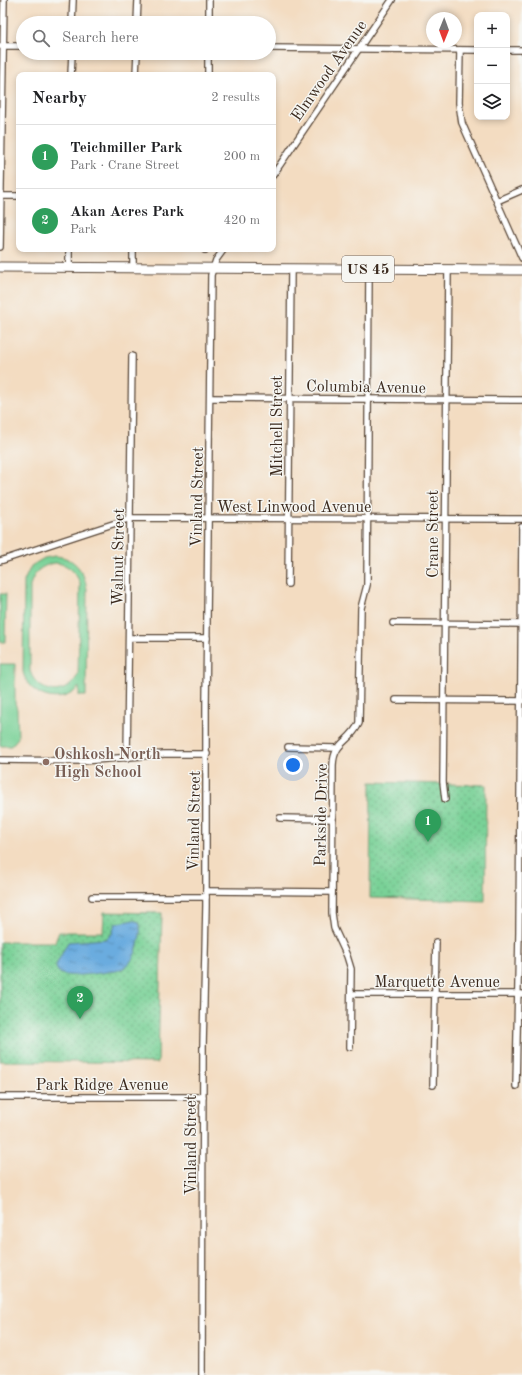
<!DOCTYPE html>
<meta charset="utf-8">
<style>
:root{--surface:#fff;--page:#f6f6f6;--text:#202124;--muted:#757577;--line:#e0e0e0;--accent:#d1495b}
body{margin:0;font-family:"Old Standard TT",serif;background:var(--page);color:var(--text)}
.controls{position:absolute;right:12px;top:12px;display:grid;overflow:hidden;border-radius:8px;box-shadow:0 2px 6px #0003}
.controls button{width:36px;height:36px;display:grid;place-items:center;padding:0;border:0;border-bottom:1px solid var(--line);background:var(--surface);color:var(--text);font:20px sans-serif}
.compass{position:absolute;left:426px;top:12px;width:36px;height:36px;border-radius:50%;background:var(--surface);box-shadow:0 2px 6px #0003;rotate:181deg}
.you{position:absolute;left:293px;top:765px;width:14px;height:14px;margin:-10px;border:3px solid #fff;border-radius:50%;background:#1a73e8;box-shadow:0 0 0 6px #1a73e833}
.badge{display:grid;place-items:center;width:26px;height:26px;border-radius:50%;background:var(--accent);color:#fff;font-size:13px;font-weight:700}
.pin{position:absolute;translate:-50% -33px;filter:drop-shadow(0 1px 2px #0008)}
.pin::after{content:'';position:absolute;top:21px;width:14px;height:12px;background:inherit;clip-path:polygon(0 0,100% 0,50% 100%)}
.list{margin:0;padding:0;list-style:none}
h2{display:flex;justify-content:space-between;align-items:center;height:52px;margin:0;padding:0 16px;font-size:17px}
h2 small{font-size:13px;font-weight:400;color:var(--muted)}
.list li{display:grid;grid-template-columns:26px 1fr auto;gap:12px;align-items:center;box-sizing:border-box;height:64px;padding:0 16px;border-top:1px solid var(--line)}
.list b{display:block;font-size:15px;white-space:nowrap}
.list p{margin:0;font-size:13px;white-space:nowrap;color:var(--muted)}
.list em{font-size:13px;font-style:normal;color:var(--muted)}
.icon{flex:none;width:22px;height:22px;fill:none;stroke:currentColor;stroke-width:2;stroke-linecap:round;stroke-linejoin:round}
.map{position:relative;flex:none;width:522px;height:1375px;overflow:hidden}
.search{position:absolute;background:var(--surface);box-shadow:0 2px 6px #0003;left:16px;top:16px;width:260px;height:44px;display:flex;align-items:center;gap:10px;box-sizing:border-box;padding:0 14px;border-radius:22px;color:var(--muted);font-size:15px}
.panel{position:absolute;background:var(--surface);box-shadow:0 2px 6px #0003;left:16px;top:72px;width:260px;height:180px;border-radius:8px}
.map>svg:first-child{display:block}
.grass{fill:#79d197;stroke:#5a7e5a;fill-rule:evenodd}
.park{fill:url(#park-dots);stroke:#5a7e5a}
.water{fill:url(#water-ripples);stroke:#526b7e}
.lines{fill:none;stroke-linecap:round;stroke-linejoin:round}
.street-casing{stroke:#574536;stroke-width:8}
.primary-casing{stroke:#574536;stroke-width:11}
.street{stroke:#fff;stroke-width:5.5}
.primary{stroke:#fff;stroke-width:9}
.education-dot{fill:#8d6e63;stroke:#f6f6f2;stroke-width:1.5}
.labels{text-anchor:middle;stroke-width:3;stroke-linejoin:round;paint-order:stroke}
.shield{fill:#f6f6f2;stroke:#73675e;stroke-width:1}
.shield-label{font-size:15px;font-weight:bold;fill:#3b2a1e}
.street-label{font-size:16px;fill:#3b2a1e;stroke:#f6f6f2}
.education-label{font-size:16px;font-weight:bold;fill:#785e54;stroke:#f6f6f2;text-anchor:start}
</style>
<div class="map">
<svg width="522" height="1375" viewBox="0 0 522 1375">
<defs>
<pattern id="park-dots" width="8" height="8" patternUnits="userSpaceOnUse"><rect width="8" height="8" fill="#79d197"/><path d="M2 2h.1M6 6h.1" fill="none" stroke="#64aa7b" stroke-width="1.8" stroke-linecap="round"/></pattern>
<pattern id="water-ripples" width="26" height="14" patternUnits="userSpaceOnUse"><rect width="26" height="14" fill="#6aacdf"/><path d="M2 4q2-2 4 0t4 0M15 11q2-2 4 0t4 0" fill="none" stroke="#588cb4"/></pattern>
</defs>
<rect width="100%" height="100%" fill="#f6f6f2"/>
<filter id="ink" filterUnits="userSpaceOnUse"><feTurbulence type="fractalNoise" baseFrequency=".025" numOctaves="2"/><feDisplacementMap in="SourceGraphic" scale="8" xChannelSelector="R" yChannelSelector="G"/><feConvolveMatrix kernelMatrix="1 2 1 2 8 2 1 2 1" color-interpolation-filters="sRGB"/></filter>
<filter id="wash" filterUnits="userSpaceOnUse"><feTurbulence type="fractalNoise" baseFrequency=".012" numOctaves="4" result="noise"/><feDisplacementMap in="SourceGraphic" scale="16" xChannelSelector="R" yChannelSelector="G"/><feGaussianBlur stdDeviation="0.9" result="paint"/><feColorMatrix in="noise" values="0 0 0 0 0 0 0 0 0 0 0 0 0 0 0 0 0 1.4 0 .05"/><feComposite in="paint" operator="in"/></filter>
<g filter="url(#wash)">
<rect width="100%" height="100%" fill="#f3dcc1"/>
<g class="grass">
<path d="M 55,556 C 74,557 84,570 87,589 L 86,696 L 79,696 L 79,687 C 61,708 28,696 23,672 L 24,581 L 31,566 L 44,558 ZM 55,563 C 68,564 75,571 80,583 L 78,674 C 68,698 38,695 30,671 L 30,586 C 34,572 40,566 55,563 Z"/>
<polygon points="0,594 6,594 5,642 0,642"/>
<polygon points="0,664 15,664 15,703 17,709 18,738 11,746 0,746"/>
</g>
<g class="park">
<polygon points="371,782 486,785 485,901 370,898"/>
<polygon points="104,912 162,913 158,1063 0,1061 0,942 55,942 59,932 103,932"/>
</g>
<path class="water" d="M 133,920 L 139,922 C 143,930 137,954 131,961 C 127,967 122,969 116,971 C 103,972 73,978 62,974 C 58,973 56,969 56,965 L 68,942 L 106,939 L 112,934 L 115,924 Z"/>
</g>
<g filter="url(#ink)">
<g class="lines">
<g class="street-casing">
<g id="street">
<polyline points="72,23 73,0"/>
<polyline points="137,23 138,0"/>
<polyline points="209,23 209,0"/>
<polyline points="0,46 23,46"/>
<polyline points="269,48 477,50"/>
<polyline points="460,50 459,103 462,123 522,258"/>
<polyline points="507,50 522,50"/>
<polyline points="71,75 72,53"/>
<polyline points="136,75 137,53"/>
<polyline points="208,75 208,53"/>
<polyline points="273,175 392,0"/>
<polyline points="0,196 19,196"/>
<polyline points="497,201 522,190"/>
<polyline points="0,247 4,0"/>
<polyline points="205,250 205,249"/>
<polyline points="69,267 69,249"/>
<polyline points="133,268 133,249"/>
<polyline points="210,398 522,400"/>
<polyline points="0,561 131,518 522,519"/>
<polyline points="288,584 291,268"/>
<polyline points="393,623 522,624"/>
<polyline points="129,638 207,638"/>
<polyline points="396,700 522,701"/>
<polyline points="288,747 336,748"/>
<polyline points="127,758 132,356"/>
<polyline points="0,760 84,761 164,754 207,754"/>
<polyline points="445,799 443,782 448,269"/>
<polyline points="280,818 333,819"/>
<polyline points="206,891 332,892"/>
<polyline points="92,897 206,897"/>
<polyline points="351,994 522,994"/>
<path d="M 350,1047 L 351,969 L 347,956 L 334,928 L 332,913 L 333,765 C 334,741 350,743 359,723 L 361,608 L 367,585 L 369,269"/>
<polyline points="433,1085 436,942"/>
<polyline points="516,1086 519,933 522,527"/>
<polyline points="0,1097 203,1097"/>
<polyline points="202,1375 203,1046 206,906 206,702 211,275 216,260 224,249"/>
</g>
</g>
<g class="primary-casing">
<polyline id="primary" points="0,267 522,270"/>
</g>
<use href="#street" class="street"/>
<use href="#primary" class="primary"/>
</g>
</g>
<circle class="education-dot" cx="46" cy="762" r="4"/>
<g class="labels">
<rect class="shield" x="342" y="256" width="52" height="26" rx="3"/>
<g class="shield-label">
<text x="368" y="274">US 45</text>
</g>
<g class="street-label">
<text transform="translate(328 70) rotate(-55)" y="6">Elmwood Avenue</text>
<text transform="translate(366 386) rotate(1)" y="6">Columbia Avenue</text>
<text transform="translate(276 426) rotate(-90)" y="6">Mitchell Street</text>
<text transform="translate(196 497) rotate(-89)" y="6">Vinland Street</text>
<text x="294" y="512">West Linwood Avenue</text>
<text transform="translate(432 534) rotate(-90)" y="6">Crane Street</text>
<text transform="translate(117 557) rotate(-89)" y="6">Walnut Street</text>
<text transform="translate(320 815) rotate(-89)" y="6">Parkside Drive</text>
<text transform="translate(193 821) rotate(-89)" y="6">Vinland Street</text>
<text x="437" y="987">Marquette Avenue</text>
<text x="102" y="1090">Park Ridge Avenue</text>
<text transform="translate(190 1145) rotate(-90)" y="6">Vinland Street</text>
</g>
<g class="education-label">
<text x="54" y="759">Oshkosh North<tspan x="54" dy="18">High School</tspan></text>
</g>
</g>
</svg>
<div class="controls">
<button>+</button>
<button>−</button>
<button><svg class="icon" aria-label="layers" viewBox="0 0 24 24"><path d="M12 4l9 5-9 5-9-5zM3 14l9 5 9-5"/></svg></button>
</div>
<svg class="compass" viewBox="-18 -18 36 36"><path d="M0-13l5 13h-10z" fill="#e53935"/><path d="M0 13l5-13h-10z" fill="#757577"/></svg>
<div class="you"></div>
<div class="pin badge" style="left:428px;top:842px;background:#2e9e5b">1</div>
<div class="pin badge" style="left:80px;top:1019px;background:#2e9e5b">2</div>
<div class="search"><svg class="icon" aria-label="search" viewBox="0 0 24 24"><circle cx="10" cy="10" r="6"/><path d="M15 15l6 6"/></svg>Search here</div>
<section class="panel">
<h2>Nearby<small>2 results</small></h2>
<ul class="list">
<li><span class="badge" style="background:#2e9e5b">1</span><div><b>Teichmiller Park</b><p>Park · Crane Street</p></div><em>200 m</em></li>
<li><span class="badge" style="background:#2e9e5b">2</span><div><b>Akan Acres Park</b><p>Park</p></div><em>420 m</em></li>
</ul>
</section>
</div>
